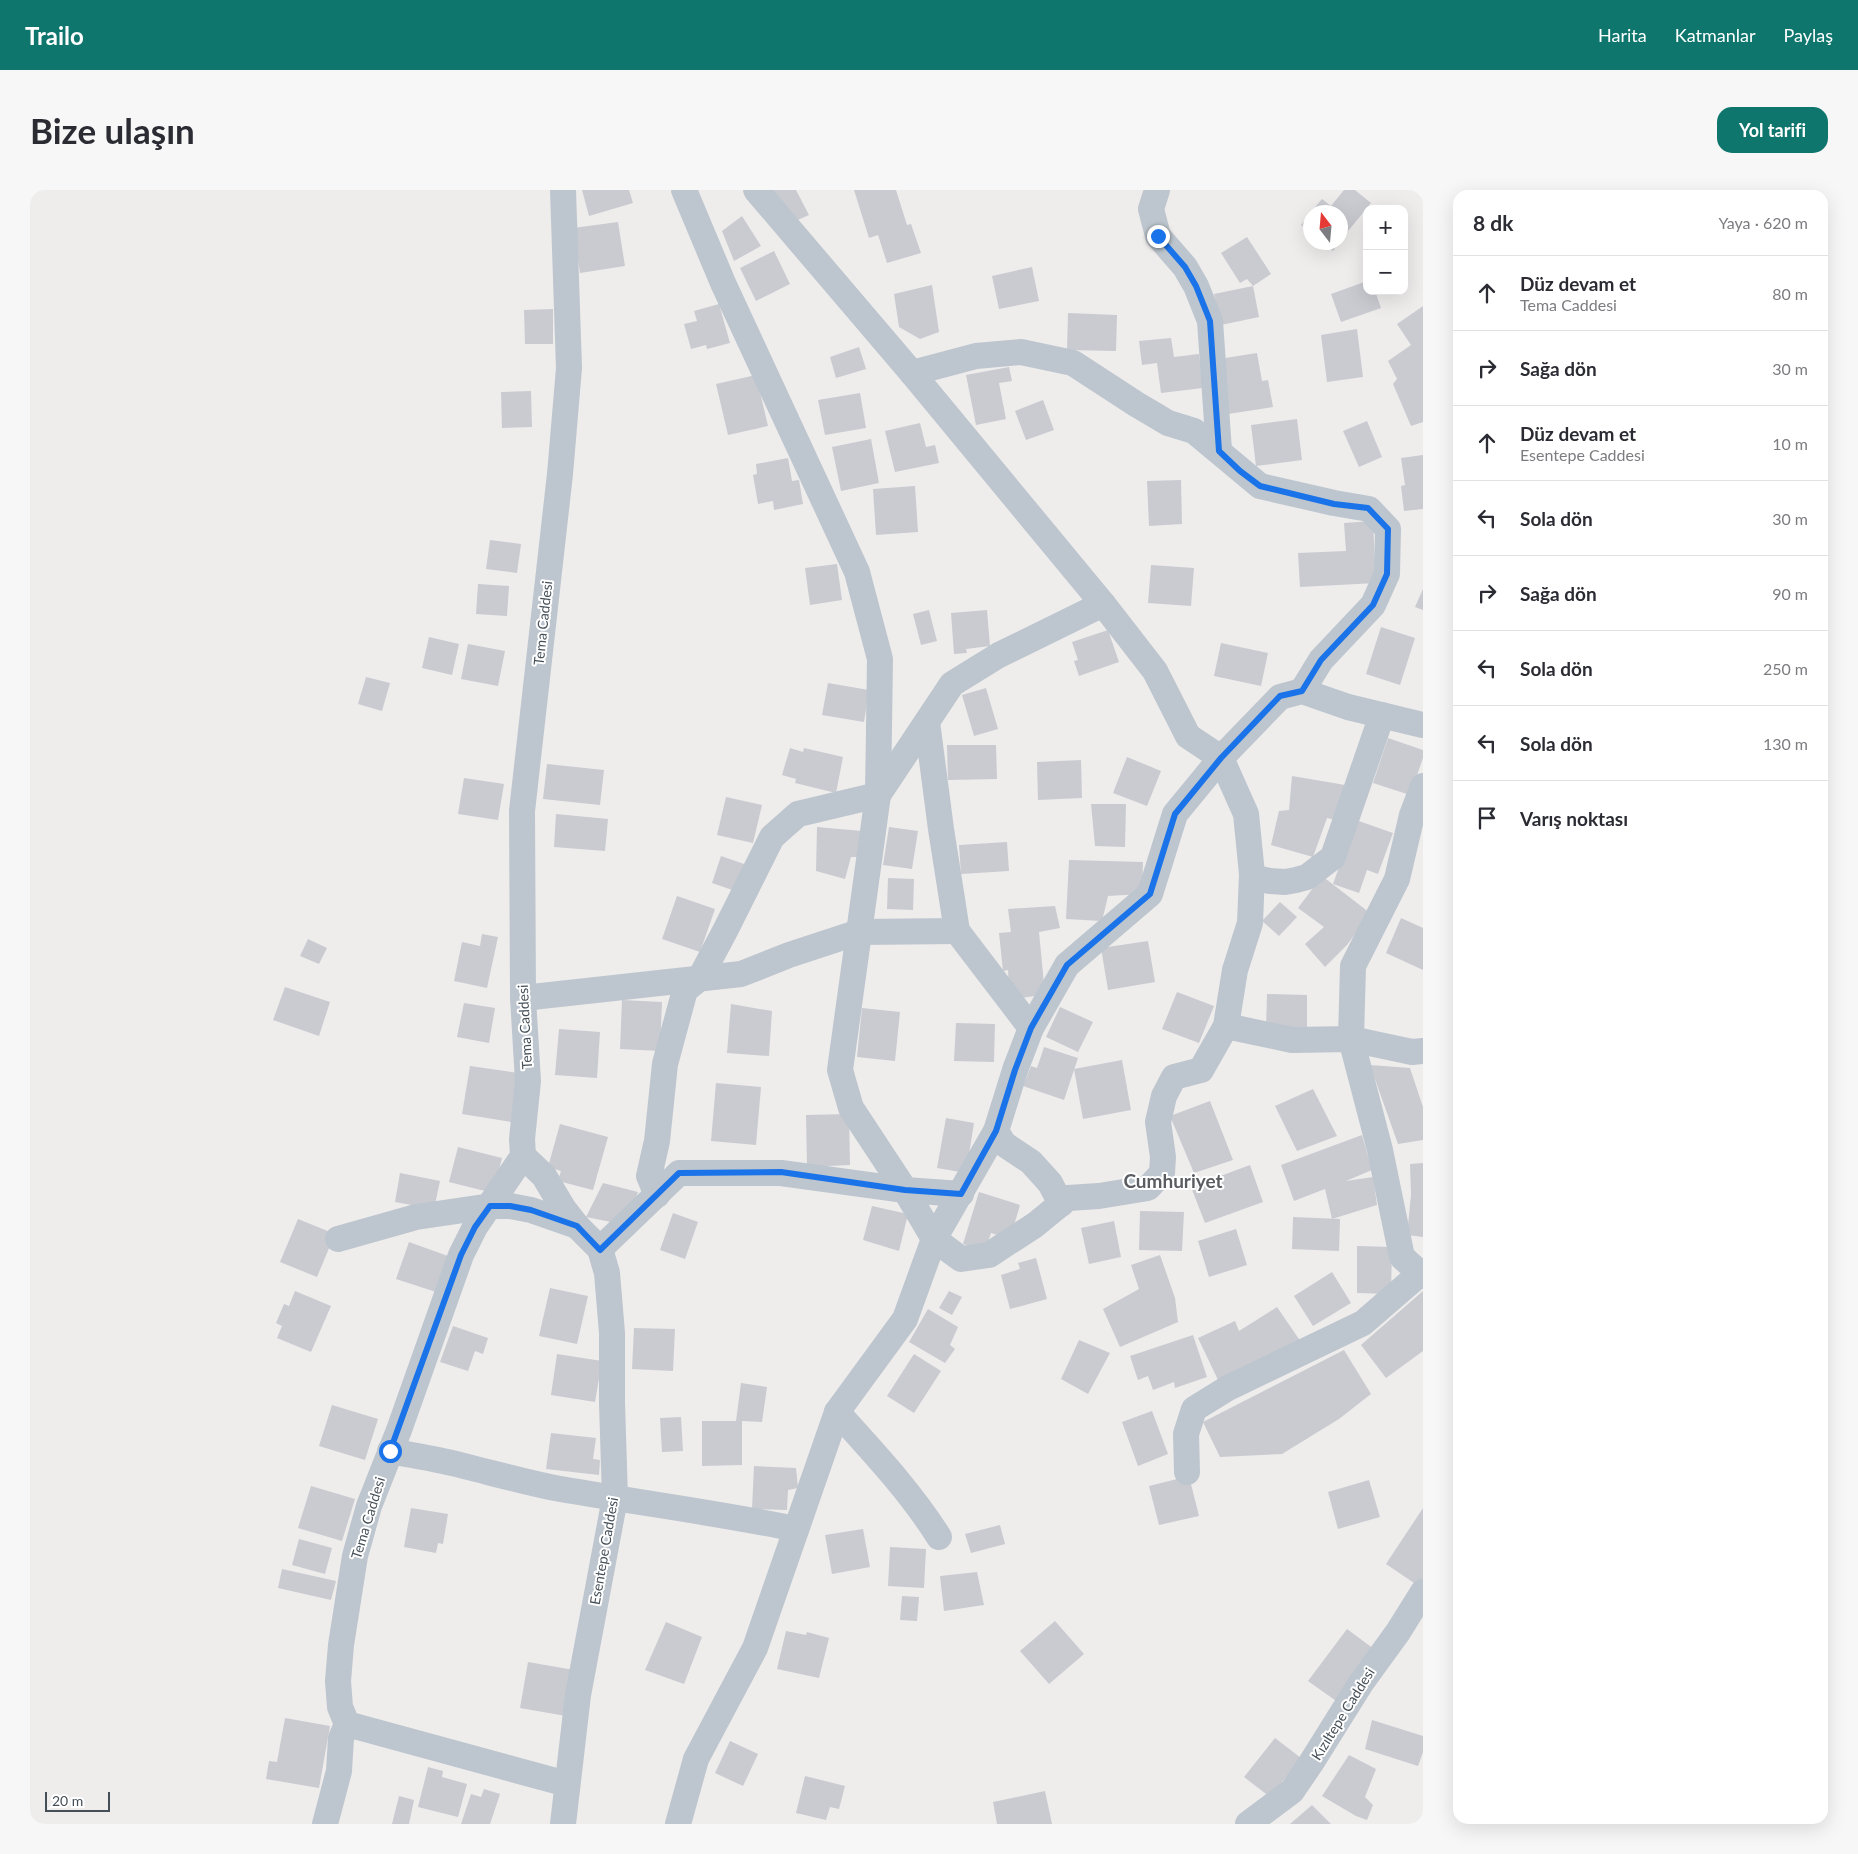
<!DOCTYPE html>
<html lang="tr">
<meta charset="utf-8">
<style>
:root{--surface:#fff;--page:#f7f7f7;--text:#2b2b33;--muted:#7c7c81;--line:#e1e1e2;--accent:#0f766e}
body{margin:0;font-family:Lato,sans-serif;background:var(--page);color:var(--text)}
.controls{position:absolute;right:15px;top:15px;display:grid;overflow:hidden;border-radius:10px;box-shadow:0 5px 20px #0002}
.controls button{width:45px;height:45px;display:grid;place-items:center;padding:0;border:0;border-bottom:1px solid var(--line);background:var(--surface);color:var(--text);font:25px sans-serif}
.compass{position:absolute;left:1273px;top:15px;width:45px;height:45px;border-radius:50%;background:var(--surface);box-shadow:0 5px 20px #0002;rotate:344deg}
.scale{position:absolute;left:15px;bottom:12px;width:65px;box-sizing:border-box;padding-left:5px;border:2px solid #454f58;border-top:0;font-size:14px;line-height:18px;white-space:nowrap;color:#454f58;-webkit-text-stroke:4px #fff;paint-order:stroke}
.stop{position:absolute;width:15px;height:15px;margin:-11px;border:4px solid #1a73e8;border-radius:50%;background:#fff}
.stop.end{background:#1a73e8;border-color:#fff;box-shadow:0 1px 5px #0008}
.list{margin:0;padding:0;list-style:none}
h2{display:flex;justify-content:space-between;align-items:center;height:65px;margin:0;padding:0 20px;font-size:21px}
h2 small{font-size:16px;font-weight:400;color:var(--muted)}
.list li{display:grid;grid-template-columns:32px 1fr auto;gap:15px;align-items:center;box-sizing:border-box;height:75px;padding:0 20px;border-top:1px solid var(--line)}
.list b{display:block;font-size:19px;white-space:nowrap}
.list p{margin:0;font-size:16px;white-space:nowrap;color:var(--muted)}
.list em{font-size:16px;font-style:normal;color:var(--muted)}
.icon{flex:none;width:28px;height:28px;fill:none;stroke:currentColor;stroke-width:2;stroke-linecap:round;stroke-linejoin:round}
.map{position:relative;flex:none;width:1393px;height:1634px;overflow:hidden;border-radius:15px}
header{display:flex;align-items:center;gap:30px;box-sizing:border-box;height:70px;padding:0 25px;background:var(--accent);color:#fff}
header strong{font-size:24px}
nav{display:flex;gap:28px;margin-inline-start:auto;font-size:18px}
.intro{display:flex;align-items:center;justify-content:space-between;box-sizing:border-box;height:120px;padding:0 30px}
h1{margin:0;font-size:35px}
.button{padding:12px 22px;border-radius:15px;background:var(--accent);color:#fff;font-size:18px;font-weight:700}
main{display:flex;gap:30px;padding:0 30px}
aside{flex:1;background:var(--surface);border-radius:15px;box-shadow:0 5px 20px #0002}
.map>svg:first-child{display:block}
.building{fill:#c9cbd1}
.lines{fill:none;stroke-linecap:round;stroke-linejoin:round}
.minor{stroke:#bdc6ce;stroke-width:26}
.route{stroke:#1a73e8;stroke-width:6}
.labels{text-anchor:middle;stroke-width:4;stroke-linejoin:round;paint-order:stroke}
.street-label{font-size:14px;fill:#454f58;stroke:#fff}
.district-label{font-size:19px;font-weight:bold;fill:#595c61;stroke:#fff}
</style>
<header>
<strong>Trailo</strong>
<nav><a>Harita</a><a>Katmanlar</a><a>Paylaş</a></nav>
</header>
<div class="intro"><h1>Bize ulaşın</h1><a class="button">Yol tarifi</a></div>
<main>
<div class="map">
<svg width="1393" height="1634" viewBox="0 0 1393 1634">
<rect width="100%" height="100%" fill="#efecec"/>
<g class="building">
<polygon points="552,0 599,0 603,13 559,26"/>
<polygon points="737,0 766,0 779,25 761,33"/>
<polygon points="824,0 866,0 877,35 881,34 891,63 857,73 848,45 839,48"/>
<polygon points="1314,0 1325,0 1341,13 1310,51 1310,22 1281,22 1292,9 1301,16"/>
<polygon points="1280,23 1280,43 1271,35"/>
<polygon points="712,26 731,56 704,71 692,41"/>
<polygon points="588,32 595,76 550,83 543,38"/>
<polygon points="1217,47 1241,84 1223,96 1229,127 1191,135 1184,104 1223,96 1217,89 1210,93 1191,63"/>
<polygon points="1292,52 1309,52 1303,61"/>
<polygon points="744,61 760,94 726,111 710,78"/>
<polygon points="1002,77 1009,111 969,119 962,86"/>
<polygon points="1337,91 1337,101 1345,101 1351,118 1311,132 1301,104"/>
<polygon points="902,95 909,142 890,149 869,137 864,104"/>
<polygon points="689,114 700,153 677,159 676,155 661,159 654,134 667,131 664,121"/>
<polygon points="1393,116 1393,232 1381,236 1363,194 1367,189 1358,171 1381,155 1367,134"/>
<polygon points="523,119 523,154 495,154 494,120"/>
<polygon points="1038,123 1087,125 1086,161 1037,160"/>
<polygon points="1327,139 1333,187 1297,192 1291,145"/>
<polygon points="1141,148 1144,167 1169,164 1173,198 1131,203 1127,173 1112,175 1109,151"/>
<polygon points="829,157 836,179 806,188 800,167"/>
<polygon points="1227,163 1232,191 1238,190 1243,217 1198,224 1189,169"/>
<polygon points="979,177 982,191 969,193 976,229 946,235 936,185"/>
<polygon points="726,185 738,236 698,245 686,194"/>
<polygon points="501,201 502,237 472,238 471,202"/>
<polygon points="830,203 836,238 795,245 788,210"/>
<polygon points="1013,210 1024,240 996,250 985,221"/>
<polygon points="1267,229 1272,270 1226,276 1221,235"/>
<polygon points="1337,231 1352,267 1329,277 1313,241"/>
<polygon points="890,233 896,257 905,255 909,273 865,282 855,241"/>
<polygon points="841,249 849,293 811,301 802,257"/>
<polygon points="1393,265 1393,319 1374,321 1371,296 1375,295 1371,268"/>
<polygon points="758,268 762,291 769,290 773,314 744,320 743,311 728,314 723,285 727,284 726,274"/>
<polygon points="1151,290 1152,334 1119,336 1117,291"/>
<polygon points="885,296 888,342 846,345 843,299"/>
<polygon points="1343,331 1346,393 1270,397 1268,363 1316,361 1314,333"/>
<polygon points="460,350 491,354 487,383 456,379"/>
<polygon points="807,374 812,410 780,415 775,378"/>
<polygon points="1121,375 1164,378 1161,416 1118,413"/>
<polygon points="448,394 479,396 477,426 446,424"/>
<polygon points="1393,399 1393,420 1385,417"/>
<polygon points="899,420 907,451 891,455 883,424"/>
<polygon points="957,420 960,456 936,459 937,463 924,464 921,423"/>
<polygon points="1351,437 1385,448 1370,495 1336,484"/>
<polygon points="1078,440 1089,472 1049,486 1044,471 1048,470 1042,452"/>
<polygon points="399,447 429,454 422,485 392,478"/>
<polygon points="1191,453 1238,463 1231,496 1184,486"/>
<polygon points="438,454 475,461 468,496 431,489"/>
<polygon points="336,487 360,493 352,521 328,514"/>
<polygon points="798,493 839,500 834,532 792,525"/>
<polygon points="956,498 968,539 944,546 932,505"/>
<polygon points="1358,548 1393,560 1393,568 1380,605 1343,593"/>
<polygon points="917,555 966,555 967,589 918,590"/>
<polygon points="760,558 773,562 774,558 813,567 806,603 765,593 766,589 752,585"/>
<polygon points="1097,567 1131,581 1117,616 1083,603"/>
<polygon points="1051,570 1052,608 1008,610 1007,572"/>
<polygon points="517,574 574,580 570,615 513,609"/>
<polygon points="1262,586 1321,596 1310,631 1297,628 1283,667 1241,655 1249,621 1259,620"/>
<polygon points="434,588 474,594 468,630 428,624"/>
<polygon points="696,607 732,615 723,653 687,645"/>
<polygon points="1061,614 1096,614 1095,657 1065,656"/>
<polygon points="526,624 578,629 575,661 524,657"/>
<polygon points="1326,630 1363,643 1348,684 1337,680 1329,703 1303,694"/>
<polygon points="787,637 832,641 830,667 821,667 815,689 786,681"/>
<polygon points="859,637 888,641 882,679 853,675"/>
<polygon points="977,652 979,681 931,684 929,655"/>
<polygon points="691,666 717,675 708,702 682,693"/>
<polygon points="1039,670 1113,672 1112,704 1078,706 1072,731 1036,729"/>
<polygon points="1292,686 1340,723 1317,755 1295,777 1275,754 1294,737 1268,718"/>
<polygon points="858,688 884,689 883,720 857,719"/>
<polygon points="647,706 685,719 670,762 632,749"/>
<polygon points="1250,712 1267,727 1249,746 1232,731"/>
<polygon points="1025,716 1030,738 1009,742 1014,794 1005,806 984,809 979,798 978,780 973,781 969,743 981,742 978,719"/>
<polygon points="1371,728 1393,738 1393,780 1356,763"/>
<polygon points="452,744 468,747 457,798 424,791 432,752 450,756"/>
<polygon points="278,749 297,758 289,774 270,766"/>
<polygon points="1118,751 1125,792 1078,800 1071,758"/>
<polygon points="255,797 300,812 289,846 243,830"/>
<polygon points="1147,802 1184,816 1169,853 1132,839"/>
<polygon points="1237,804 1277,805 1277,839 1236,839"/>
<polygon points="592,810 632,812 630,861 590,859"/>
<polygon points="434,813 465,818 459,853 427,847"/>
<polygon points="701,814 742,821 739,866 697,863"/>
<polygon points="1030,817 1063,832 1048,862 1016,847"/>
<polygon points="832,818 870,822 865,871 827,867"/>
<polygon points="926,833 965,834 964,872 924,871"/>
<polygon points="529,839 570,842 567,888 525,885"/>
<polygon points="1014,857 1048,868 1034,910 993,896 1001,876 1007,878"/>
<polygon points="1092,870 1101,920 1053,929 1044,879"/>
<polygon points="1340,875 1380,878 1393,917 1393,950 1368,954"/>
<polygon points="440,876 489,883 481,932 432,924"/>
<polygon points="686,893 731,897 726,955 681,951"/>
<polygon points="1283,899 1307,946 1267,961 1245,916"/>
<polygon points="1180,911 1203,970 1164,983 1140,926"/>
<polygon points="819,924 820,975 777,977 776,925"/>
<polygon points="916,928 944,933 936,983 907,978"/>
<polygon points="530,934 578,947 563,1000 528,991 531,981 518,977"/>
<polygon points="1332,945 1342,980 1316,991 1343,987 1347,1015 1302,1029 1295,999 1264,1011 1251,975"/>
<polygon points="428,957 472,968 463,1003 419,992"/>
<polygon points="1393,973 1393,1047 1377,1045 1381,1005 1380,974"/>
<polygon points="1220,975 1233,1012 1175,1033 1161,997"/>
<polygon points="370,983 410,991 404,1019 365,1012"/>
<polygon points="573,993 608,1002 599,1026 586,1033 556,1027"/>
<polygon points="949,1002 990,1015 980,1049 961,1043 955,1061 933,1054"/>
<polygon points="842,1016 878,1024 869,1061 833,1050"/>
<polygon points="1110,1021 1154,1022 1152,1061 1109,1060"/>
<polygon points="643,1023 668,1032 655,1069 630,1060"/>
<polygon points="1263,1027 1310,1029 1309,1061 1262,1059"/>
<polygon points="268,1029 305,1044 287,1087 250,1072"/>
<polygon points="1084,1031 1091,1067 1059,1074 1051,1038"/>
<polygon points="1206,1039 1217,1075 1179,1087 1168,1051"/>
<polygon points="379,1052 418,1066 406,1102 366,1089"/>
<polygon points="1327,1056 1362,1057 1361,1104 1327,1103"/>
<polygon points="1130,1065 1145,1108 1148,1132 1090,1157 1073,1119 1109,1099 1101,1075"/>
<polygon points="1006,1068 1017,1109 980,1119 971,1085 990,1079 988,1073"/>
<polygon points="1302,1082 1321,1113 1283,1136 1264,1106"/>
<polygon points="520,1098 558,1106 547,1154 509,1146"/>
<polygon points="265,1101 301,1116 281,1162 247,1148 252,1136 246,1133 254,1114 259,1116"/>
<polygon points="919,1101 932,1107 922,1125 909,1118"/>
<polygon points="1393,1101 1393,1161 1356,1188 1331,1155"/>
<polygon points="1247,1117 1271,1152 1189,1192 1168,1148 1205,1131 1209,1141"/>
<polygon points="898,1119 928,1137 920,1155 925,1159 915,1173 879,1152"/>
<polygon points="423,1136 458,1148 453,1164 445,1161 438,1181 410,1172"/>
<polygon points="604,1138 645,1139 643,1181 602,1179"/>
<polygon points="1163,1145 1177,1187 1145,1198 1144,1192 1123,1200 1118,1186 1108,1190 1100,1166"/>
<polygon points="1049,1150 1080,1163 1058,1204 1031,1189"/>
<polygon points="1314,1160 1341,1204 1309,1229 1252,1264 1190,1267 1173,1232"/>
<polygon points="527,1164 572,1171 565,1212 521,1205"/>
<polygon points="884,1164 911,1181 884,1223 857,1206"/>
<polygon points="711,1193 737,1197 732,1232 712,1231 712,1275 672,1276 672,1231 706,1231"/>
<polygon points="302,1215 348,1229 335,1270 289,1256"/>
<polygon points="1122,1221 1138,1264 1108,1276 1092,1232"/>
<polygon points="651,1227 653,1261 632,1262 630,1228"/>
<polygon points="521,1243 566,1248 563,1269 570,1270 569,1285 516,1279"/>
<polygon points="724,1276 766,1278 768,1298 758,1300 757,1320 722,1319"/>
<polygon points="1159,1286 1169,1326 1129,1335 1119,1296"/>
<polygon points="1339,1290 1350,1327 1308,1339 1298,1302"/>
<polygon points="281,1296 325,1309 312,1351 268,1338"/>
<polygon points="381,1318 418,1324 413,1354 408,1353 406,1363 374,1357"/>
<polygon points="1393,1318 1393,1393 1390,1397 1356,1374"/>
<polygon points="970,1335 975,1354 941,1363 935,1344"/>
<polygon points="833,1339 840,1377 802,1384 795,1345"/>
<polygon points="269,1349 302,1358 295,1384 262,1375"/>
<polygon points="860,1357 896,1359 894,1398 858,1396"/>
<polygon points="252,1379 306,1391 301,1410 248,1398"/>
<polygon points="947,1382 954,1415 914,1421 910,1386"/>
<polygon points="872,1406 889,1407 887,1431 870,1430"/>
<polygon points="1025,1431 1054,1464 1019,1494 990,1461"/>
<polygon points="636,1432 672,1447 654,1494 615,1480"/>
<polygon points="1317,1439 1348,1462 1309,1513 1278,1491"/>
<polygon points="756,1441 776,1445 777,1442 799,1448 789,1488 747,1479"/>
<polygon points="498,1472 544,1480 536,1526 490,1518"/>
<polygon points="255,1528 300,1536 289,1598 236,1589 239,1571 247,1572"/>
<polygon points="1342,1530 1393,1546 1393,1562 1388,1576 1335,1559"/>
<polygon points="1245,1548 1271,1568 1240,1607 1214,1587"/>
<polygon points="700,1551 728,1564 713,1596 685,1583"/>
<polygon points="1319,1565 1346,1579 1335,1607 1343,1615 1337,1630 1326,1626 1292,1606"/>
<polygon points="398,1577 413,1581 412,1587 437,1594 428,1627 388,1617"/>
<polygon points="775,1586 815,1596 809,1619 800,1617 796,1630 766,1623"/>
<polygon points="454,1599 470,1604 460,1634 431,1634 441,1604 451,1607"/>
<polygon points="1015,1601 1022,1634 967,1634 963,1612"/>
<polygon points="369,1606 384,1610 379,1634 362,1634"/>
<polygon points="1282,1615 1301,1634 1260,1634"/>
</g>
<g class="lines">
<g class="minor">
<polyline points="654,0 693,93 827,382 850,469 848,605 810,880 821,918 875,1000 904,1049 931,1069 959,1065 1005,1035 1038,1008 1069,1006 1118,998 1132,983 1133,967 1128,932 1134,906 1144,887 1171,880 1196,836 1205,780 1220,733 1222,684 1216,624 1191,568 1158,546 1125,481 1073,414 882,183 726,0"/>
<polyline points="1127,0 1121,19 1128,46 1155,77 1166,96 1180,131 1189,261"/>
<polyline points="882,183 946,166 991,162 1043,173 1106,214 1138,233 1164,241 1230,296 1304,313 1339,319 1358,339 1357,384 1343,415 1291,470 1272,501"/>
<polyline points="897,532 911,639 927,741 1001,838"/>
<polyline points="1393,596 1382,625 1367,689 1323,776 1321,849 1350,960 1372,1067 1393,1086"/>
<polyline points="1222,687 1240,691 1255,692 1266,690 1277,687 1303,667 1352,525"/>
<polyline points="493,808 711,784 759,765 829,742 927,741"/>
<polyline points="1196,836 1262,850 1321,849 1382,862 1393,861"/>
<polyline points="966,941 974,954 1001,972 1020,993 1031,1014"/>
<polyline points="627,1005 619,986 627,951 635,874 655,800 670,788 696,739 742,647 768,624 848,605 922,494 969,465 1073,414"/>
<polyline points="308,1049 386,1027 461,1016 480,1016 501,1020 547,1036 533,1018 514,986 493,966"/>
<polyline points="570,1059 649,983 751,983 875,1000 931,1004"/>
<path d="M 807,1222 C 843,1262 880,1301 909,1347"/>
<path d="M 360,1261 C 386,1266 413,1270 438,1277 C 466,1284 492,1291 520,1297 C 602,1312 684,1322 766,1339"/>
<polyline points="1157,1282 1156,1244 1164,1219 1198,1198 1333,1133 1393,1081"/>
<polyline points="317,1534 537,1594"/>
<polyline points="295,1634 309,1581 311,1548 317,1534 310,1517 308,1491 311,1455 325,1366 339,1316 369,1240 431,1065 445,1037 493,966 492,949 498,891 493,808 492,621 530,284 539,178 533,0"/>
<polyline points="533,1634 548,1505 585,1308 582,1213 582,1143 577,1083 570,1059 547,1036"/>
<polyline points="648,1634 666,1569 725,1458 807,1222 875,1129 904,1049 966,941 985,880 1001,838 1037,775 1120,704 1145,624 1191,568 1250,507 1272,501 1318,517 1393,535"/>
<polyline points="1218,1634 1262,1601 1281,1573 1331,1493 1368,1442 1393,1402"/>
</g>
</g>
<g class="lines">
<polyline class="route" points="360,1261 431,1065 445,1037 460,1016 480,1016 501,1020 547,1036 570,1060 649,983 751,982 875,1000 931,1004 966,941 985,880 1001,838 1037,775 1120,704 1145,624 1191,568 1250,506 1272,501 1291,470 1343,415 1357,384 1358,339 1338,318 1304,314 1230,296 1210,281 1189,261 1180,131 1166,96 1155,77 1128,46"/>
</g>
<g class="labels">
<g class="street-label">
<text transform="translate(513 433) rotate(-84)" y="5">Tema Caddesi</text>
<text transform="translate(495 837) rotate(-93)" y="5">Tema Caddesi</text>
<text transform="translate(338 1328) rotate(-73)" y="5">Tema Caddesi</text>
<text transform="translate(574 1361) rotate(-80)" y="5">Esentepe Caddesi</text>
<text transform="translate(1313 1524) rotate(-58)" y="5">Kızıltepe Caddesi</text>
</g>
<g class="district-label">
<text x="1143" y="998">Cumhuriyet</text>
</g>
</g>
</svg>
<div class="controls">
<button>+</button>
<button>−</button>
</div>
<svg class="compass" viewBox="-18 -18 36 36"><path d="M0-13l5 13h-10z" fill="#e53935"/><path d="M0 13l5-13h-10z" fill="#7c7c81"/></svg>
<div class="scale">20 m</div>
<div class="stop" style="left:360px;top:1261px"></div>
<div class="stop end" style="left:1128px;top:46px"></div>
</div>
<aside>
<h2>8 dk<small>Yaya · 620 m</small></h2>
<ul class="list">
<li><svg class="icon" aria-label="ahead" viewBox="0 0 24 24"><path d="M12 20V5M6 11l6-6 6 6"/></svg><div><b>Düz devam et</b><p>Tema Caddesi</p></div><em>80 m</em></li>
<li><svg class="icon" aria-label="right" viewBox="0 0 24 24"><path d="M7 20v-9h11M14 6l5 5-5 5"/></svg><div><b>Sağa dön</b></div><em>30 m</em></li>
<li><svg class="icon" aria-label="ahead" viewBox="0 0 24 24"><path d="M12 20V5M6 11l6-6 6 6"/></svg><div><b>Düz devam et</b><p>Esentepe Caddesi</p></div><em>10 m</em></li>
<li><svg class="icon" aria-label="left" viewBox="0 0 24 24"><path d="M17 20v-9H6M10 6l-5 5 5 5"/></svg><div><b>Sola dön</b></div><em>30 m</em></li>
<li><svg class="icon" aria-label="right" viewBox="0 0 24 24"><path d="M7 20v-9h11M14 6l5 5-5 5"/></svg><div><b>Sağa dön</b></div><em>90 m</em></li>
<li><svg class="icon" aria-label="left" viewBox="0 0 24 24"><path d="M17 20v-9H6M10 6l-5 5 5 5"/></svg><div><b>Sola dön</b></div><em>250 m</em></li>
<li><svg class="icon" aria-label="left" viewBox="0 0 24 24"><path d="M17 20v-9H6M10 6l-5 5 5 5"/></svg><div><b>Sola dön</b></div><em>130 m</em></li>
<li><svg class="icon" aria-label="arrive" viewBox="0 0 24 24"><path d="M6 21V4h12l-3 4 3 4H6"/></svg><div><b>Varış noktası</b></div></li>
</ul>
</aside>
</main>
